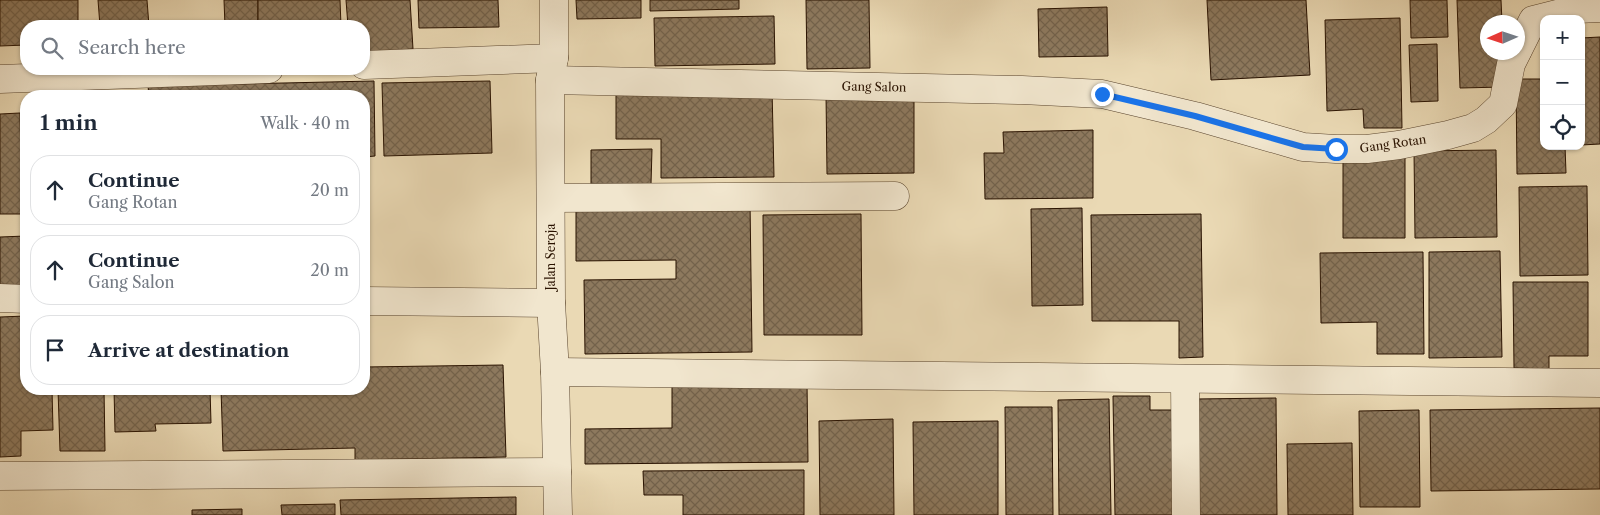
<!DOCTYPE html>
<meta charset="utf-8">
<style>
:root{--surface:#fff;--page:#f2f2f3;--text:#1f2937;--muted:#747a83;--line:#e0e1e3}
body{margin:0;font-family:"Libre Caslon Text",serif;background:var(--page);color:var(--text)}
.controls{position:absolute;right:15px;top:15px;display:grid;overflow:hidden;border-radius:10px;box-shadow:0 1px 4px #0004}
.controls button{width:45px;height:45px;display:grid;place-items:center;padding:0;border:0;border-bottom:1px solid var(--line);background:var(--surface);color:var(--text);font:25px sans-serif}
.compass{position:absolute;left:1480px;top:15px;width:45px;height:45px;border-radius:50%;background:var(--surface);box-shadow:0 1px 4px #0004;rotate:267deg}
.stop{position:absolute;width:15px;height:15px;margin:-11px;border:4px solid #1a73e8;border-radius:50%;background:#fff}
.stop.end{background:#1a73e8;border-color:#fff;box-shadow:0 1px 5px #0008}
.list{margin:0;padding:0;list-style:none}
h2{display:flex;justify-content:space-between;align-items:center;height:65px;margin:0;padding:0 20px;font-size:21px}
h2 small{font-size:16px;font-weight:400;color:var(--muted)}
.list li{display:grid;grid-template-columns:32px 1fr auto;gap:15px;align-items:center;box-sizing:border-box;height:70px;margin:0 10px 10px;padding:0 10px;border:1px solid var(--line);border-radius:20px}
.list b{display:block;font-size:19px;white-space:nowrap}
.list p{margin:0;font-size:16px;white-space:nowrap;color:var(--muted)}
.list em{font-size:16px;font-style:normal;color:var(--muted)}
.icon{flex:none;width:28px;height:28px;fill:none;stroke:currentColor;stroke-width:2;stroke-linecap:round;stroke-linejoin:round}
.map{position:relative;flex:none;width:1600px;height:515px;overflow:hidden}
.search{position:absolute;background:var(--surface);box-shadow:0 1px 4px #0004;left:20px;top:20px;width:350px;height:55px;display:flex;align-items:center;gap:12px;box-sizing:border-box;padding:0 18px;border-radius:20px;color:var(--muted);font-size:19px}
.panel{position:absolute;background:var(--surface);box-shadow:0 1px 4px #0004;left:20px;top:90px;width:350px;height:305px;border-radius:20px}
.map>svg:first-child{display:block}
.building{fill:url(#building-cross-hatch);stroke:#291200}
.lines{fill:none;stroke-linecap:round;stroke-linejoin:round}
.street-casing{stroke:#59442d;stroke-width:29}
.street{stroke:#f1e6ce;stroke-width:28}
.route{stroke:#1a73e8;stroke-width:6}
.labels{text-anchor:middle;stroke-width:5;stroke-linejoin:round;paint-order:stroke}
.street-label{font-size:12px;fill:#291200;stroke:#f1e6ce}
</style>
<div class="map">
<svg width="1600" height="515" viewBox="0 0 1600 515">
<defs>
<pattern id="building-cross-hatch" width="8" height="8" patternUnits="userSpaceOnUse" patternTransform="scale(1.25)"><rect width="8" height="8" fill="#8d795e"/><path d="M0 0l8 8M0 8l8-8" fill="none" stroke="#73624b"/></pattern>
</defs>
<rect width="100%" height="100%" fill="#ead9b4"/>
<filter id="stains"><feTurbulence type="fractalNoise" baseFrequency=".004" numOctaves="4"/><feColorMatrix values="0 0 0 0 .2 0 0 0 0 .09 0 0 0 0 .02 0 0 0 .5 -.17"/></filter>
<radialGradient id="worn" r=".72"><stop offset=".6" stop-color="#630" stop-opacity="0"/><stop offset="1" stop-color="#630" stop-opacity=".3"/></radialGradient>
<g class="building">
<polygon points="0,0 78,0 78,26 26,26 26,45 0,46"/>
<polygon points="98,0 147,0 149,26 100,26"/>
<polygon points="224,0 258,0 258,26 225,26"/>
<polygon points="258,0 340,0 341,26 258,26"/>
<polygon points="346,0 410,0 413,49 364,53 364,26 348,26"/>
<polygon points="418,0 498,0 499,27 419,28"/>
<polygon points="576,0 641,0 641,18 577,19"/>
<polygon points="650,0 739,0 739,9 650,11"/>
<polygon points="806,0 869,0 870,68 807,69"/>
<polygon points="1207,0 1306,0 1310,75 1211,80"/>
<polygon points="1410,0 1447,0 1448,37 1411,38"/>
<polygon points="1457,0 1501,0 1502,22 1488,22 1488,52 1503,52 1504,87 1460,88"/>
<polygon points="1107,7 1108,56 1039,57 1038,9"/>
<polygon points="774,16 775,64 655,66 654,18"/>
<polygon points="1400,18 1402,128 1364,128 1363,109 1327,111 1325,20"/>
<polygon points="1600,37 1600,144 1581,145 1581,38"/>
<polygon points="1437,44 1438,101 1411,102 1409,45"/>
<polygon points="1516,79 1544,79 1544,146 1565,146 1566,173 1517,174"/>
<polygon points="374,81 375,156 364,157 364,96 149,96 148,86"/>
<polygon points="490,81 492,153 384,156 382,83"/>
<polygon points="772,88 774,177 661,178 661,139 616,139 616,90"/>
<polygon points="914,93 914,173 827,174 826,94"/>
<polygon points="20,113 22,214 0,214 0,114"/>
<polygon points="1093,130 1093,198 985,199 984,153 1004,153 1003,132"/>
<polygon points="652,149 651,184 591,184 591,150"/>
<polygon points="1496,150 1497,237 1415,238 1414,151"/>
<polygon points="1405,157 1405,238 1343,238 1343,158"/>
<polygon points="1587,186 1588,275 1520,276 1519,187"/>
<polygon points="750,201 752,352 585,354 584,280 676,279 676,260 576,261 576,203"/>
<polygon points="1082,208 1083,305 1032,306 1031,209"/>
<polygon points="861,214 862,335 764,335 763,215"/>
<polygon points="1201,214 1203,357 1179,358 1179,321 1092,321 1091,215"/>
<polygon points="26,236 26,289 0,289 0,237"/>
<polygon points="1500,251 1502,357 1429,358 1429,252"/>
<polygon points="1423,252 1424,354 1377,354 1377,322 1321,323 1320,253"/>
<polygon points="1513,282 1588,282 1588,356 1549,356 1549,369 1514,368"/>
<polygon points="26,316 26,389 52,389 53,430 21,431 21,456 0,457 0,317"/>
<polygon points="503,365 506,457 355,460 355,448 223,451 221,389 364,389 364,367"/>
<polygon points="807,382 808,462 585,464 585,429 672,428 672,383"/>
<polygon points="58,389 104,389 105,451 60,451"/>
<polygon points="114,389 210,389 211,423 155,424 156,431 115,432"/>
<polygon points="1113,396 1150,396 1150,410 1178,410 1179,515 1115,515"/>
<polygon points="1276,398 1277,515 1197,515 1196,399"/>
<polygon points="1109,399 1111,515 1059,515 1058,400"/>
<polygon points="1005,407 1052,407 1053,515 1006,515"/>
<polygon points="1600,408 1600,489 1431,491 1430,410"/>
<polygon points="1419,410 1420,507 1360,507 1359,411"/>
<polygon points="893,419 894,515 820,515 819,421"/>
<polygon points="998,421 998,515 914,515 913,422"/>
<polygon points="1352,443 1353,515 1288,515 1287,444"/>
<polygon points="804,470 804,515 683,515 683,495 644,495 643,471"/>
<polygon points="516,497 516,515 341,515 340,500"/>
<polygon points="335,504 335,515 282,515 281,505"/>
<polygon points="242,509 242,515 192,515 192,510"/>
</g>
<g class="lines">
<g class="street-casing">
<g id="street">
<polyline points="554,0 554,58 550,80 551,303 555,372 558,515"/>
<polyline points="1518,50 1533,20 1577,9 1600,8"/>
<polyline points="364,65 554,58"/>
<polyline points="0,79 269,69"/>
<polyline points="550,80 1022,90 1102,94 1195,116 1303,147 1336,149 1367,149 1399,145 1448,135 1473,128 1486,120 1503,104 1511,64 1517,52"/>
<polyline points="551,198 895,196"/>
<polyline points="0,298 26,299"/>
<polyline points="364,301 551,303"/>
<polyline points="555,372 1600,383"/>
<polyline points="1185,379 1186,515"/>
<polyline points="0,476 557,472"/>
</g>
</g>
<use href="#street" class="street"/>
</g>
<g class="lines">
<polyline class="route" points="1102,94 1195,116 1303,147 1336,149"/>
</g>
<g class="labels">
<g class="street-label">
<text transform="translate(874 87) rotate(1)" y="4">Gang Salon</text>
<text transform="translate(1393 144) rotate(-8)" y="4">Gang Rotan</text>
<text transform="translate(551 257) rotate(-90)" y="4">Jalan Seroja</text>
</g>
</g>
<rect width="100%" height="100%" filter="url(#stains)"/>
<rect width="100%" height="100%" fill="url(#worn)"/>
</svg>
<div class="controls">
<button>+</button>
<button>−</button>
<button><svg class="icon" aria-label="locate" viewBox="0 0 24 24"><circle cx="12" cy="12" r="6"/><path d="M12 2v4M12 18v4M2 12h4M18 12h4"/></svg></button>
</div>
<svg class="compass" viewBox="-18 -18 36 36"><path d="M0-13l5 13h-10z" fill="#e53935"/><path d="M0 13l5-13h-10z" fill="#747a83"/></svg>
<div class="stop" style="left:1336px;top:149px"></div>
<div class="stop end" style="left:1102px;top:94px"></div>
<div class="search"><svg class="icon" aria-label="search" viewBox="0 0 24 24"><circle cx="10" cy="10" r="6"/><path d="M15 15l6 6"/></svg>Search here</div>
<section class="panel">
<h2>1 min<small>Walk · 40 m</small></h2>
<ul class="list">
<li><svg class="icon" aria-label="ahead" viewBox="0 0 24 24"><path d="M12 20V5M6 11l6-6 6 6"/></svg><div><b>Continue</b><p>Gang Rotan</p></div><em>20 m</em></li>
<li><svg class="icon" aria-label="ahead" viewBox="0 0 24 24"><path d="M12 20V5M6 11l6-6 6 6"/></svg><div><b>Continue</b><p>Gang Salon</p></div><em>20 m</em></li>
<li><svg class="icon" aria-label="arrive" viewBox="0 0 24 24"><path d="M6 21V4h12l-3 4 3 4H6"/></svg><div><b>Arrive at destination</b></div></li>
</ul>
</section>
</div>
